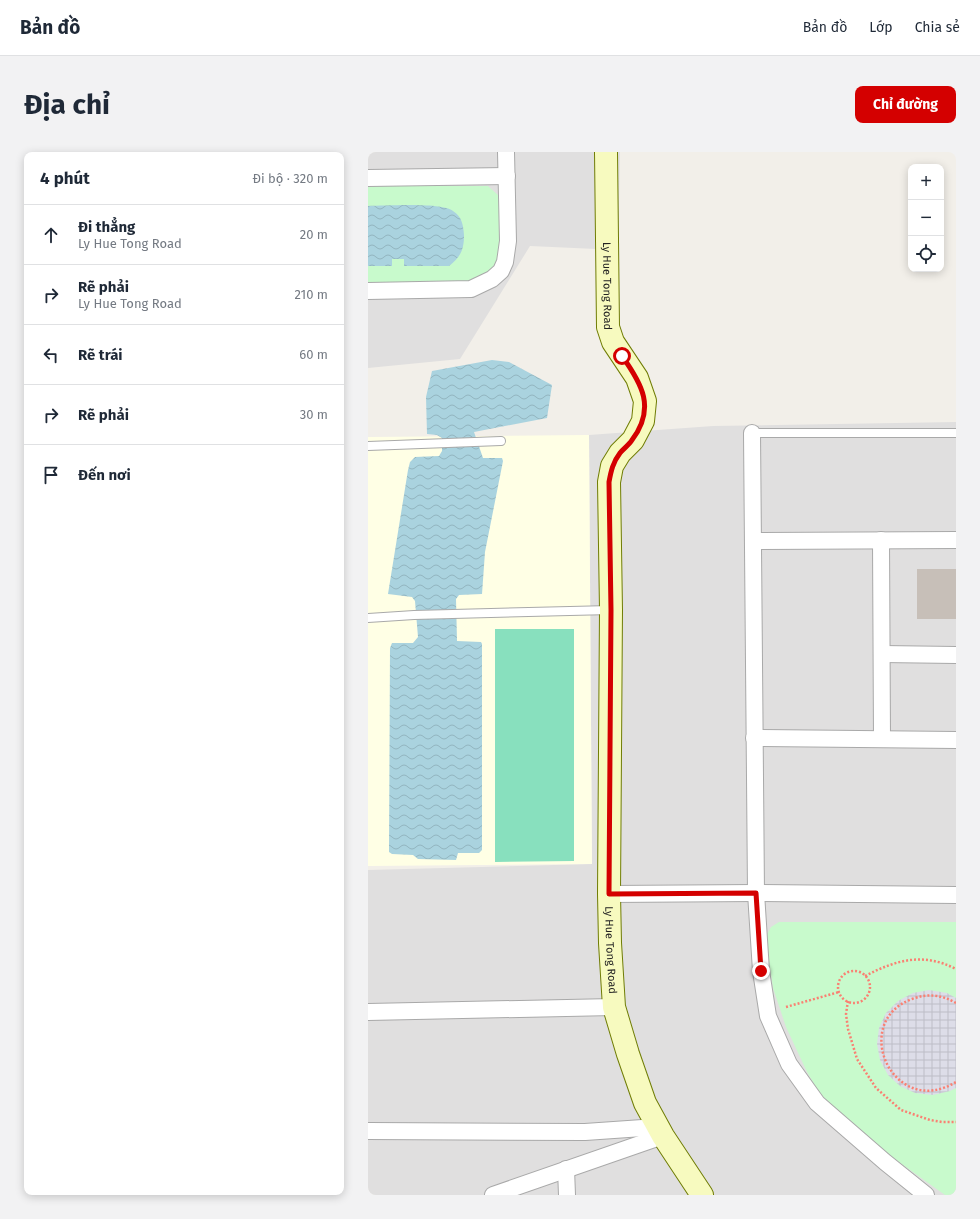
<!DOCTYPE html>
<html lang="vi">
<meta charset="utf-8">
<style>
:root{--surface:#fff;--page:#f2f2f3;--text:#1f2937;--muted:#747a83;--line:#e0e1e3;--accent:#d40000}
body{margin:0;font-family:"Fira Sans",sans-serif;background:var(--page);color:var(--text)}
.controls{position:absolute;right:12px;top:12px;display:grid;overflow:hidden;border-radius:8px;box-shadow:0 2px 10px #0003}
.controls button{width:36px;height:36px;display:grid;place-items:center;padding:0;border:0;border-bottom:1px solid var(--line);background:var(--surface);color:var(--text);font:20px sans-serif}
.stop{position:absolute;width:12px;height:12px;margin:-9px;border:3px solid #d40000;border-radius:50%;background:#fff}
.stop.end{background:#d40000;border-color:#fff;box-shadow:0 1px 4px #0008}
.list{margin:0;padding:0;list-style:none}
h2{display:flex;justify-content:space-between;align-items:center;height:52px;margin:0;padding:0 16px;font-size:17px}
h2 small{font-size:13px;font-weight:400;color:var(--muted)}
.list li{display:grid;grid-template-columns:26px 1fr auto;gap:12px;align-items:center;box-sizing:border-box;height:60px;padding:0 16px;border-top:1px solid var(--line)}
.list b{display:block;font-size:15px;white-space:nowrap}
.list p{margin:0;font-size:13px;white-space:nowrap;color:var(--muted)}
.list em{font-size:13px;font-style:normal;color:var(--muted)}
.icon{flex:none;width:22px;height:22px;fill:none;stroke:currentColor;stroke-width:2;stroke-linecap:round;stroke-linejoin:round}
.map{position:relative;flex:none;width:588px;height:1043px;overflow:hidden;border-radius:8px}
header{display:flex;align-items:center;gap:24px;box-sizing:border-box;height:56px;padding:0 20px;background:var(--surface);border-bottom:1px solid var(--line)}
header strong{font-size:19px}
nav{display:flex;gap:22px;margin-inline-start:auto;font-size:14px}
.intro{display:flex;align-items:center;justify-content:space-between;box-sizing:border-box;height:96px;padding:0 24px}
h1{margin:0;font-size:28px}
.button{padding:10px 18px;border-radius:8px;background:var(--accent);color:#fff;font-size:14px;font-weight:700}
main{display:flex;gap:24px;padding:0 24px}
aside{flex:1;background:var(--surface);border-radius:8px;box-shadow:0 2px 10px #0003}
.map>svg:first-child{display:block}
.residential{fill:#e0dfdf}
.education{fill:#ffffe5}
.park{fill:#c8facc}
.pitch{fill:#88e0be}
.plaza{fill:url(#plaza-grid)}
.water{fill:url(#water-waves)}
.building{fill:#c7bfb8}
.lines{fill:none;stroke-linecap:round;stroke-linejoin:round}
.lane-casing{stroke:#a9a9a9;stroke-width:10}
.street-casing{stroke:#a9a9a9;stroke-width:18}
.secondary-casing{stroke:#707d05;stroke-width:24}
.path{stroke:#fa8072;stroke-width:2.5;stroke-dasharray:2 2;stroke-linecap:butt}
.lane{stroke:#fff;stroke-width:8}
.street{stroke:#fff;stroke-width:16}
.secondary{stroke:#f7fabf;stroke-width:22}
.route{stroke:#d40000;stroke-width:5}
.labels{text-anchor:middle;stroke-width:4;stroke-linejoin:round;paint-order:stroke}
.street-label{font-size:11px;fill:#222;stroke:#fff}
</style>
<header>
<strong>Bản đồ</strong>
<nav><a>Bản đồ</a><a>Lớp</a><a>Chia sẻ</a></nav>
</header>
<div class="intro"><h1>Địa chỉ</h1><a class="button">Chỉ đường</a></div>
<main>
<aside>
<h2>4 phút<small>Đi bộ · 320 m</small></h2>
<ul class="list">
<li><svg class="icon" aria-label="ahead" viewBox="0 0 24 24"><path d="M12 20V5M6 11l6-6 6 6"/></svg><div><b>Đi thẳng</b><p>Ly Hue Tong Road</p></div><em>20 m</em></li>
<li><svg class="icon" aria-label="right" viewBox="0 0 24 24"><path d="M7 20v-9h11M14 6l5 5-5 5"/></svg><div><b>Rẽ phải</b><p>Ly Hue Tong Road</p></div><em>210 m</em></li>
<li><svg class="icon" aria-label="left" viewBox="0 0 24 24"><path d="M17 20v-9H6M10 6l-5 5 5 5"/></svg><div><b>Rẽ trái</b></div><em>60 m</em></li>
<li><svg class="icon" aria-label="right" viewBox="0 0 24 24"><path d="M7 20v-9h11M14 6l5 5-5 5"/></svg><div><b>Rẽ phải</b></div><em>30 m</em></li>
<li><svg class="icon" aria-label="arrive" viewBox="0 0 24 24"><path d="M6 21V4h12l-3 4 3 4H6"/></svg><div><b>Đến nơi</b></div></li>
</ul>
</aside>
<div class="map">
<svg width="588" height="1043" viewBox="0 0 588 1043">
<defs>
<pattern id="plaza-grid" width="8" height="8" patternUnits="userSpaceOnUse"><rect width="8" height="8" fill="#dddde8"/><path d="M0 4h8M4 0v8" fill="none" stroke="#bdbdc7"/></pattern>
<pattern id="water-waves" width="16" height="10" patternUnits="userSpaceOnUse"><rect width="16" height="10" fill="#aad3df"/><path d="M0 5q4-4 8 0t8 0" fill="none" stroke="#92b5bf"/></pattern>
</defs>
<rect width="100%" height="100%" fill="#f2efe9"/>
<g class="residential">
<polygon points="0,0 252,0 250,98 162,94 92,207 0,216"/>
<polygon points="588,270 588,1043 0,1043 0,718 224,712 221,283 345,274"/>
</g>
<polygon class="education" points="221,283 224,712 0,714 0,285"/>
<g class="park">
<path d="M 0,34 L 120,34 L 131,44 C 132,71 141,113 111,127 C 107,129 102,130 99,131 L 0,131 Z"/>
<polygon points="411,770 588,770 588,1043 577,1043 486,978 458,952 439,920 418,875 405,836 399,795 399,782 403,775"/>
</g>
<polygon class="pitch" points="127,477 206,477 206,709 127,710"/>
<polygon class="plaza" points="561,838 579,841 588,846 588,936 582,939 565,943 547,941 532,934 520,923 512,908 509,892 511,876 518,861 530,849 545,841"/>
<g class="water">
<path d="M 0,54 C 17,54 73,50 85,59 C 94,65 95,72 96,83 C 96,97 93,105 81,114 L 36,114 L 36,107 L 24,107 L 24,114 L 0,114 Z"/>
<polygon points="124,208 141,210 184,233 179,266 106,280 115,306 134,306 135,309 117,400 114,442 91,443 88,447 89,489 113,490 114,492 114,698 111,701 90,701 88,708 50,707 45,703 24,702 21,700 22,496 24,491 45,491 50,485 47,449 44,445 20,442 40,318 42,310 47,305 71,304 74,299 74,286 69,283 59,282 58,245 64,219"/>
</g>
<rect class="building" x="549" y="417" width="39" height="50"/>
<g class="lines">
<g class="lane-casing">
<g id="lane">
<polyline points="384,281 588,281"/>
<polyline points="0,294 133,289"/>
<polyline points="0,466 46,463 243,458"/>
</g>
</g>
<g class="street-casing">
<g id="street">
<polyline points="0,26 139,24"/>
<polyline points="0,139 103,137 124,127 133,119 137,110 140,89 138,0"/>
<polyline points="384,281 388,741 393,819 400,864 421,912 449,951 517,1010 558,1043"/>
<polyline points="513,388 514,587"/>
<polyline points="385,389 588,388"/>
<polyline points="514,502 588,503"/>
<polyline points="386,586 588,588"/>
<polyline points="241,742 388,741 588,743"/>
<polyline points="0,860 246,855"/>
<polyline points="0,979 217,980 289,975"/>
<polyline points="198,1017 199,1043"/>
<polyline points="125,1043 295,984"/>
</g>
</g>
<g class="secondary-casing">
<g id="secondary">
<path id="s1" d="M 238,0 L 240,175 L 245,190 L 269,226 L 277,249 L 275,269 L 265,288 L 252,301 L 244,314 L 241,330 L 243,458 L 241,742 L 242,791 L 246,855 L 260,902 L 277,951 L 295,984 L 334,1043"/>
</g>
</g>
<g class="path">
<circle cx="486" cy="835" r="16"/>
<path d="M 497,824 C 528,808 555,800 588,817"/>
<polyline points="480,849 478,862 480,877 489,907 508,936 533,958 562,968 574,970 588,970"/>
<path d="M 588,851 C 574,843 560,841 544,847 C 481,870 525,968 588,930"/>
<polyline points="418,855 471,840"/>
</g>
<use href="#lane" class="lane"/>
<use href="#street" class="street"/>
<use href="#secondary" class="secondary"/>
</g>
<g class="lines">
<path class="route" d="M 254,204 C 274,232 288,256 264,288 C 261,293 255,297 252,301 C 245,310 243,319 241,330 L 243,458 L 241,742 L 388,741 L 393,819"/>
</g>
<g class="labels">
<g class="street-label">
<text dy="4" stroke="none"><textPath href="#s1" startOffset="134">Ly Hue Tong Road</textPath></text>
<text dy="4" stroke="none"><textPath href="#s1" startOffset="818">Ly Hue Tong Road</textPath></text>
</g>
</g>
</svg>
<div class="controls">
<button>+</button>
<button>−</button>
<button><svg class="icon" aria-label="locate" viewBox="0 0 24 24"><circle cx="12" cy="12" r="6"/><path d="M12 2v4M12 18v4M2 12h4M18 12h4"/></svg></button>
</div>
<div class="stop" style="left:254px;top:204px"></div>
<div class="stop end" style="left:393px;top:819px"></div>
</div>
</main>
